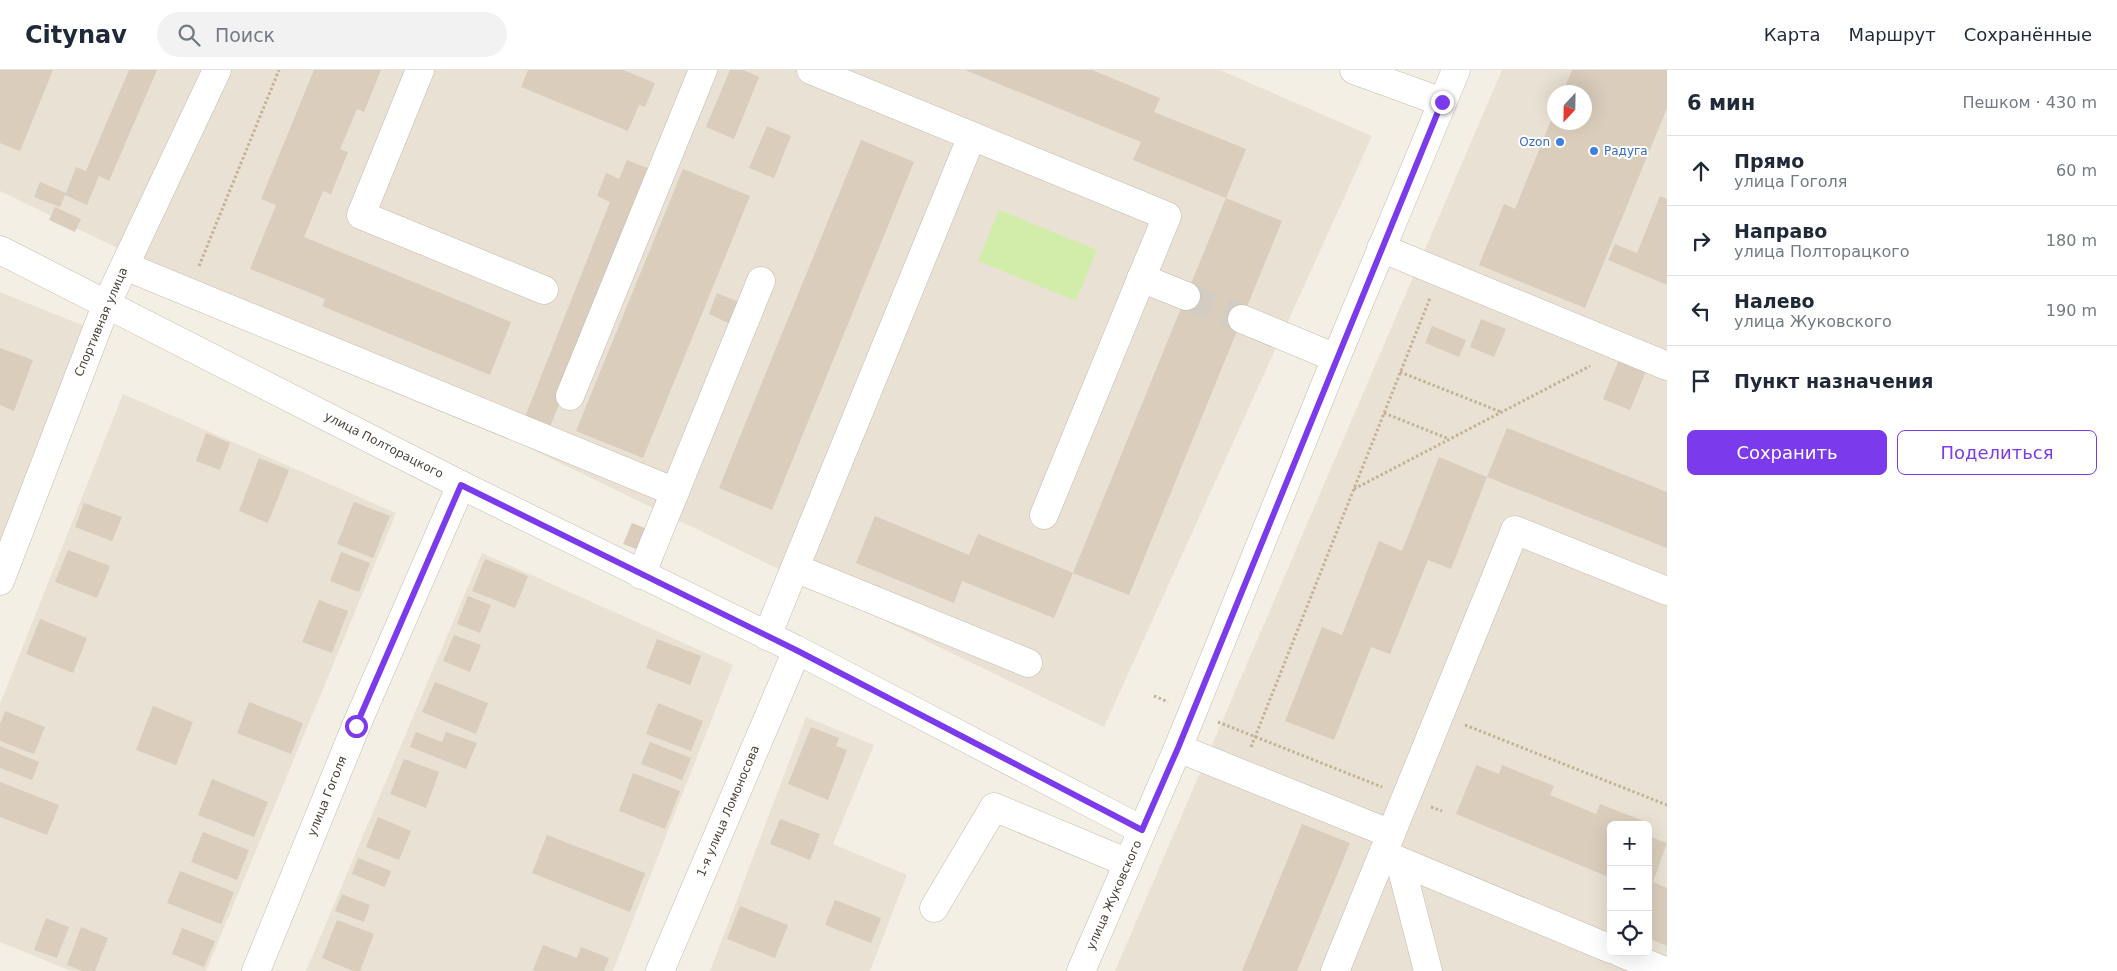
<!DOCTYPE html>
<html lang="ru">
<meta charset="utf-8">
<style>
:root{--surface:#fff;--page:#f2f2f3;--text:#1f2937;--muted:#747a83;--line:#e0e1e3;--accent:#7c3aed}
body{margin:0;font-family:"DejaVu Sans",sans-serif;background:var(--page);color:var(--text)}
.controls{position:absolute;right:15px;bottom:15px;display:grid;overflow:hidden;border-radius:8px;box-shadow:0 5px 20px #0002}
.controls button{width:45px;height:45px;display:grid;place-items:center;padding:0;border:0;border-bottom:1px solid var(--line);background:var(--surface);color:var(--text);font:25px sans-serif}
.compass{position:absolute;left:1547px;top:15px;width:45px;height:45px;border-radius:50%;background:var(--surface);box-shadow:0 5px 20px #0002;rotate:202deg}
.stop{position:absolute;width:15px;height:15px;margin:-11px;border:4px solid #7c3aed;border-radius:50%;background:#fff}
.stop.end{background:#7c3aed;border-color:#fff;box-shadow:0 1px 5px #0008}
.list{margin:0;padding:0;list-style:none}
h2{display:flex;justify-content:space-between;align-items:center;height:65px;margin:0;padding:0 20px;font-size:21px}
h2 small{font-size:16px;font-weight:400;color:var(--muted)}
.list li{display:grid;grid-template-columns:32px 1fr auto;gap:15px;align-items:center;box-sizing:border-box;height:70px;padding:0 20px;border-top:1px solid var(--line)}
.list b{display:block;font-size:19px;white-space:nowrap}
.list p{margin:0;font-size:16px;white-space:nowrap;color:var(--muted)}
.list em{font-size:16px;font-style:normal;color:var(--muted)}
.actions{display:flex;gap:10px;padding:15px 20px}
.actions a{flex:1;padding:11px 0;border:1px solid var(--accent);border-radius:8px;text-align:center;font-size:18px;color:var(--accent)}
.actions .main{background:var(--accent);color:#fff}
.icon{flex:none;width:28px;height:28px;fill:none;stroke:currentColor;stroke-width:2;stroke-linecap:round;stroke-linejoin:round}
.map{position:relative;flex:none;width:1667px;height:901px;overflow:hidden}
header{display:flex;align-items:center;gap:30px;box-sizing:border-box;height:70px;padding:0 25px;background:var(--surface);border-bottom:1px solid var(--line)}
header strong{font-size:24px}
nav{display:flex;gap:28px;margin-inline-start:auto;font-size:18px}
.search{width:350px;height:45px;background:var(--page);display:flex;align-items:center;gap:12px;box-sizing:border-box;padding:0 18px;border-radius:28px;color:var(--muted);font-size:19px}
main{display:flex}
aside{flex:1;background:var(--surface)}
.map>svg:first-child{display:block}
.residential{fill:#e9e1d3;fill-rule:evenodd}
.green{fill:#d2eda9}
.building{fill:#dacdbc}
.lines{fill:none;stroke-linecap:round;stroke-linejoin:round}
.minor-tunnel{stroke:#d2ccc2;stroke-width:28;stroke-dasharray:28 14;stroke-linecap:butt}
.minor-casing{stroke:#c4b9aa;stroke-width:29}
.path{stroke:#c4b296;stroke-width:3;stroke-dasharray:2.5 2.5;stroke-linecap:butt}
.minor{stroke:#fff;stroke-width:28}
.route{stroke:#7c3aed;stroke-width:6}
.shop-dot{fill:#3f7fe0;stroke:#fff;stroke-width:2}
.labels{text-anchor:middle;stroke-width:4;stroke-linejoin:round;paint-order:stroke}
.shop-label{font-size:12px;fill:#366cbe;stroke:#fff;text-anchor:end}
.street-label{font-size:12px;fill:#483f34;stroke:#fff}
</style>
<header>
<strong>Citynav</strong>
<div class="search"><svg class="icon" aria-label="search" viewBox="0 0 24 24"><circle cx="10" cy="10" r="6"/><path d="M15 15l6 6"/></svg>Поиск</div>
<nav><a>Карта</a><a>Маршрут</a><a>Сохранённые</a></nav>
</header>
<main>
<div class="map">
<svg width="1667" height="901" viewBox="0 0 1667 901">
<rect width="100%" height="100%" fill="#f4efe5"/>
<g class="residential">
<polygon points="0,0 1220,0 1372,66 1104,657 0,121"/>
<path d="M 1502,0 L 1667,0 L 1667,901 L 1115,901 ZM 1554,22 L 1584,22 L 1584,52 L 1554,52 ZM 1611,755 L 1648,755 L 1648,882 L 1611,882 Z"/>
<polygon points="0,222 92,259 0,487"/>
<polygon points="123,324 396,443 206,901 71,901 0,872 0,634"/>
<polygon points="482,483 733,595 613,901 306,901"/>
<polygon points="806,647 874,675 833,774 907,805 870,901 710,901"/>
</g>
<polygon class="green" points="999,140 1097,180 1076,231 978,191"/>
<g class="building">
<polygon points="0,0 53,0 20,81 0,73"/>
<polygon points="129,0 157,0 109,111 99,106 87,135 65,125 60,137 34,127 40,112 66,123 76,97 86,101"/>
<polygon points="314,0 381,0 364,42 357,39 340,79 348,82 331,124 323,121 304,167 511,252 490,305 322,236 325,229 250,199 276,135 261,129"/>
<polygon points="528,0 623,0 655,13 645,37 639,35 628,61 521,17"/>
<polygon points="730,0 743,0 759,7 734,69 706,57"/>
<polygon points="965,0 1092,0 1160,28 1154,42 1246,79 1226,128 1133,90 1141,72"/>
<polygon points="1572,0 1667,0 1667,38 1585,238 1479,195 1504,134 1515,139 1554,43 1554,52 1584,52 1584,22 1563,22"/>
<polygon points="767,56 791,66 774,108 749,98"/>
<polygon points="861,70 914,92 772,440 719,418"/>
<polygon points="627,90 652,100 548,362 523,352 610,132 597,126 606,103 619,109"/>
<polygon points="683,99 750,126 643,388 576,361"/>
<polygon points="1660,126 1667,129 1667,215 1608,190 1615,174 1637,183"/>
<polygon points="1226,128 1282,151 1129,525 1073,503"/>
<polygon points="55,137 81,149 75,162 49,150"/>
<polygon points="717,223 746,235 737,257 709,244"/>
<polygon points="1481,249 1506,259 1494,287 1470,277"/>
<polygon points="1432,256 1466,270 1459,287 1425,273"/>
<polygon points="0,278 33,290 14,341 0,335"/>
<polygon points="1619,290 1646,301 1630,340 1603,329"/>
<polygon points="1507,358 1667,422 1667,478 1487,407 1451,499 1428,490 1390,584 1371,577 1334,670 1285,651 1322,557 1342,565 1379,471 1402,481 1439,387 1487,407"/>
<polygon points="206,363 230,373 220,400 196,391"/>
<polygon points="259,388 289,400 268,453 239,441"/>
<polygon points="354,432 390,446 373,488 337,474"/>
<polygon points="84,433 122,447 112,471 75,457"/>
<polygon points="875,446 969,485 978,464 1073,503 1054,548 962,511 954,533 856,493"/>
<polygon points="632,453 645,458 636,479 623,474"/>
<polygon points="68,480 110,496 97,528 55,512"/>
<polygon points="341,482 370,493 359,522 330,511"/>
<polygon points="485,489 528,506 515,538 472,521"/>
<polygon points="468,526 491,535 480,563 457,554"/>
<polygon points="319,530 348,541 332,583 302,572"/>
<polygon points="40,549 87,568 73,603 26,584"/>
<polygon points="454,565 481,575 470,602 443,591"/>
<polygon points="657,569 701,586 690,615 646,598"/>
<polygon points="435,612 488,633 476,664 422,642"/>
<polygon points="249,632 303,653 291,684 237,663"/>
<polygon points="658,633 703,651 691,681 646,664"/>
<polygon points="153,636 193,652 176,695 136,680"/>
<polygon points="5,641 45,657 34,684 0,671 0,654"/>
<polygon points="811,657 839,668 836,676 847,680 828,730 788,714"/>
<polygon points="416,662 442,672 446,662 477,673 466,699 410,677"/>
<polygon points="650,672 691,688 682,710 641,694"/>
<polygon points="0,676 39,692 32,710 0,698"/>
<polygon points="404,689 439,702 426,738 390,724"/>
<polygon points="1476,695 1499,704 1502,695 1554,716 1550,725 1596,744 1600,734 1646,752 1645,755 1611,755 1611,808 1456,744"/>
<polygon points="633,703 680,721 665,759 619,741"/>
<polygon points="212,709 268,732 254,767 198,745"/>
<polygon points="0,712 59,735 47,765 0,747"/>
<polygon points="378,747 411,761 399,790 366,777"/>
<polygon points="780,749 820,764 810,790 770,774"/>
<polygon points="1302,754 1350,773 1297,901 1242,901"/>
<polygon points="203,762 249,780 237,810 191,792"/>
<polygon points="547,765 645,803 630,842 532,803"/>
<polygon points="1648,766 1667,773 1653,812 1667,818 1667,876 1648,868"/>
<polygon points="358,788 391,801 385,817 352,804"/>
<polygon points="180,801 234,822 221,854 167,833"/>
<polygon points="342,824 370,835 364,852 335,841"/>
<polygon points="835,830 881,848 871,873 825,855"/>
<polygon points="740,836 788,855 775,888 727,869"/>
<polygon points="46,848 69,857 57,888 34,880"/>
<polygon points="337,850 374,864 360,901 353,901 322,888"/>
<polygon points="81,857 108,868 95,901 83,901 67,895"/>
<polygon points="182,858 215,871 204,897 172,884"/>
<polygon points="543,875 577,888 581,877 609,888 604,901 536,901 533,900"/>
</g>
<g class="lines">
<polyline class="minor-tunnel" points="1186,226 1242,249"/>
<g class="minor-casing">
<g id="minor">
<polyline points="420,0 361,145 544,220"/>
<polyline points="811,0 1167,146 1044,445"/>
<polyline points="1354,0 1442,32"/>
<polyline points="1381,178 1667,296"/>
<polyline points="0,180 461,415 797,580 1142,760"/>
<polyline points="125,196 675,422"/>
<polyline points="1141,208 1186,226"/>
<polyline points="1242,249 1336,288"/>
<polyline points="570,326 703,0"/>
<polyline points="795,498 1028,593"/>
<polyline points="641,505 761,211"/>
<polyline points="0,511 107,233 217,0"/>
<polyline points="767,566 972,66"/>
<polyline points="1178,678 1391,764"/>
<polyline points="1383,784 1611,879"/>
<polyline points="1400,792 1428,901"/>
<polyline points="934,838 994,737 1128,793"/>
<polyline points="1619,882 1665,901"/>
<polyline points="256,901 356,656 461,415"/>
<polyline points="660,901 797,580"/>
<polyline points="1081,901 1178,678 1336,288 1456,0"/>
<polyline points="1335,901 1515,460 1667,521"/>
</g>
</g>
<g class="path">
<polyline points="199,196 279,0"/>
<polyline points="1400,302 1501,342"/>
<polyline points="1384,343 1449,369"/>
<polyline points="1354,419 1590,296"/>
<polyline points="1154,626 1168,632"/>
<polyline points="1218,652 1382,717"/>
<polyline points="1465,655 1667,735"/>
<polyline points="1251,677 1430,228"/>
<polyline points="1431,737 1442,741"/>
</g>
<use href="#minor" class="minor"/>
</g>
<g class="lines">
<polyline class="route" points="356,656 461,415 796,580 1142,760 1178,678 1442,32"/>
</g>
<g class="shop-dot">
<circle cx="1560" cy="72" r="5"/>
<circle cx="1594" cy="81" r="5"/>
</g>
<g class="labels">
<g class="shop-label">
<text x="1550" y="76">Ozon</text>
<text x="1604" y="85" text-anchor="start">Радуга</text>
</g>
<g class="street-label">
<text transform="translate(101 252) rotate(-67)" y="4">Спортивная улица</text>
<text transform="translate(384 375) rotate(27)" y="4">улица Полторацкого</text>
<text transform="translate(327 726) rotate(-68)" y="4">улица Гоголя</text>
<text transform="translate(728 741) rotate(-67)" y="4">1-я улица Ломоносова</text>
<text transform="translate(1114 825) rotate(-66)" y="4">улица Жуковского</text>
</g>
</g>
</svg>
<div class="controls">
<button>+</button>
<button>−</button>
<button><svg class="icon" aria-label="locate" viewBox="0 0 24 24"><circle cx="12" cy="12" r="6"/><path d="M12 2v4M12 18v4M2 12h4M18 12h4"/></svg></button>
</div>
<svg class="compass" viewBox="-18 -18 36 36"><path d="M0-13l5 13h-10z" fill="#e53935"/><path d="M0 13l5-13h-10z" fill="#747a83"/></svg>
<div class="stop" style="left:356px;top:656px"></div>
<div class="stop end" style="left:1442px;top:32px"></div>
</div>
<aside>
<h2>6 мин<small>Пешком · 430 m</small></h2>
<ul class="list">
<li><svg class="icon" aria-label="ahead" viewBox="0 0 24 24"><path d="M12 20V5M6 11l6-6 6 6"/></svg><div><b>Прямо</b><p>улица Гоголя</p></div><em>60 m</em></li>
<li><svg class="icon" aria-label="right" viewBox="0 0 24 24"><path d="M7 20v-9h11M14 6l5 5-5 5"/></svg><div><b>Направо</b><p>улица Полторацкого</p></div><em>180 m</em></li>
<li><svg class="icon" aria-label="left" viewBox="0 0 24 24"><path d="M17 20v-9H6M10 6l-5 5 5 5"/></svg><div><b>Налево</b><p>улица Жуковского</p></div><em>190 m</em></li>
<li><svg class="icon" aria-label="arrive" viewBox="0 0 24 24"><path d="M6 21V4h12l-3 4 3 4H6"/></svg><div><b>Пункт назначения</b></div></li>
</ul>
<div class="actions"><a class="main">Сохранить</a><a>Поделиться</a></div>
</aside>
</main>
